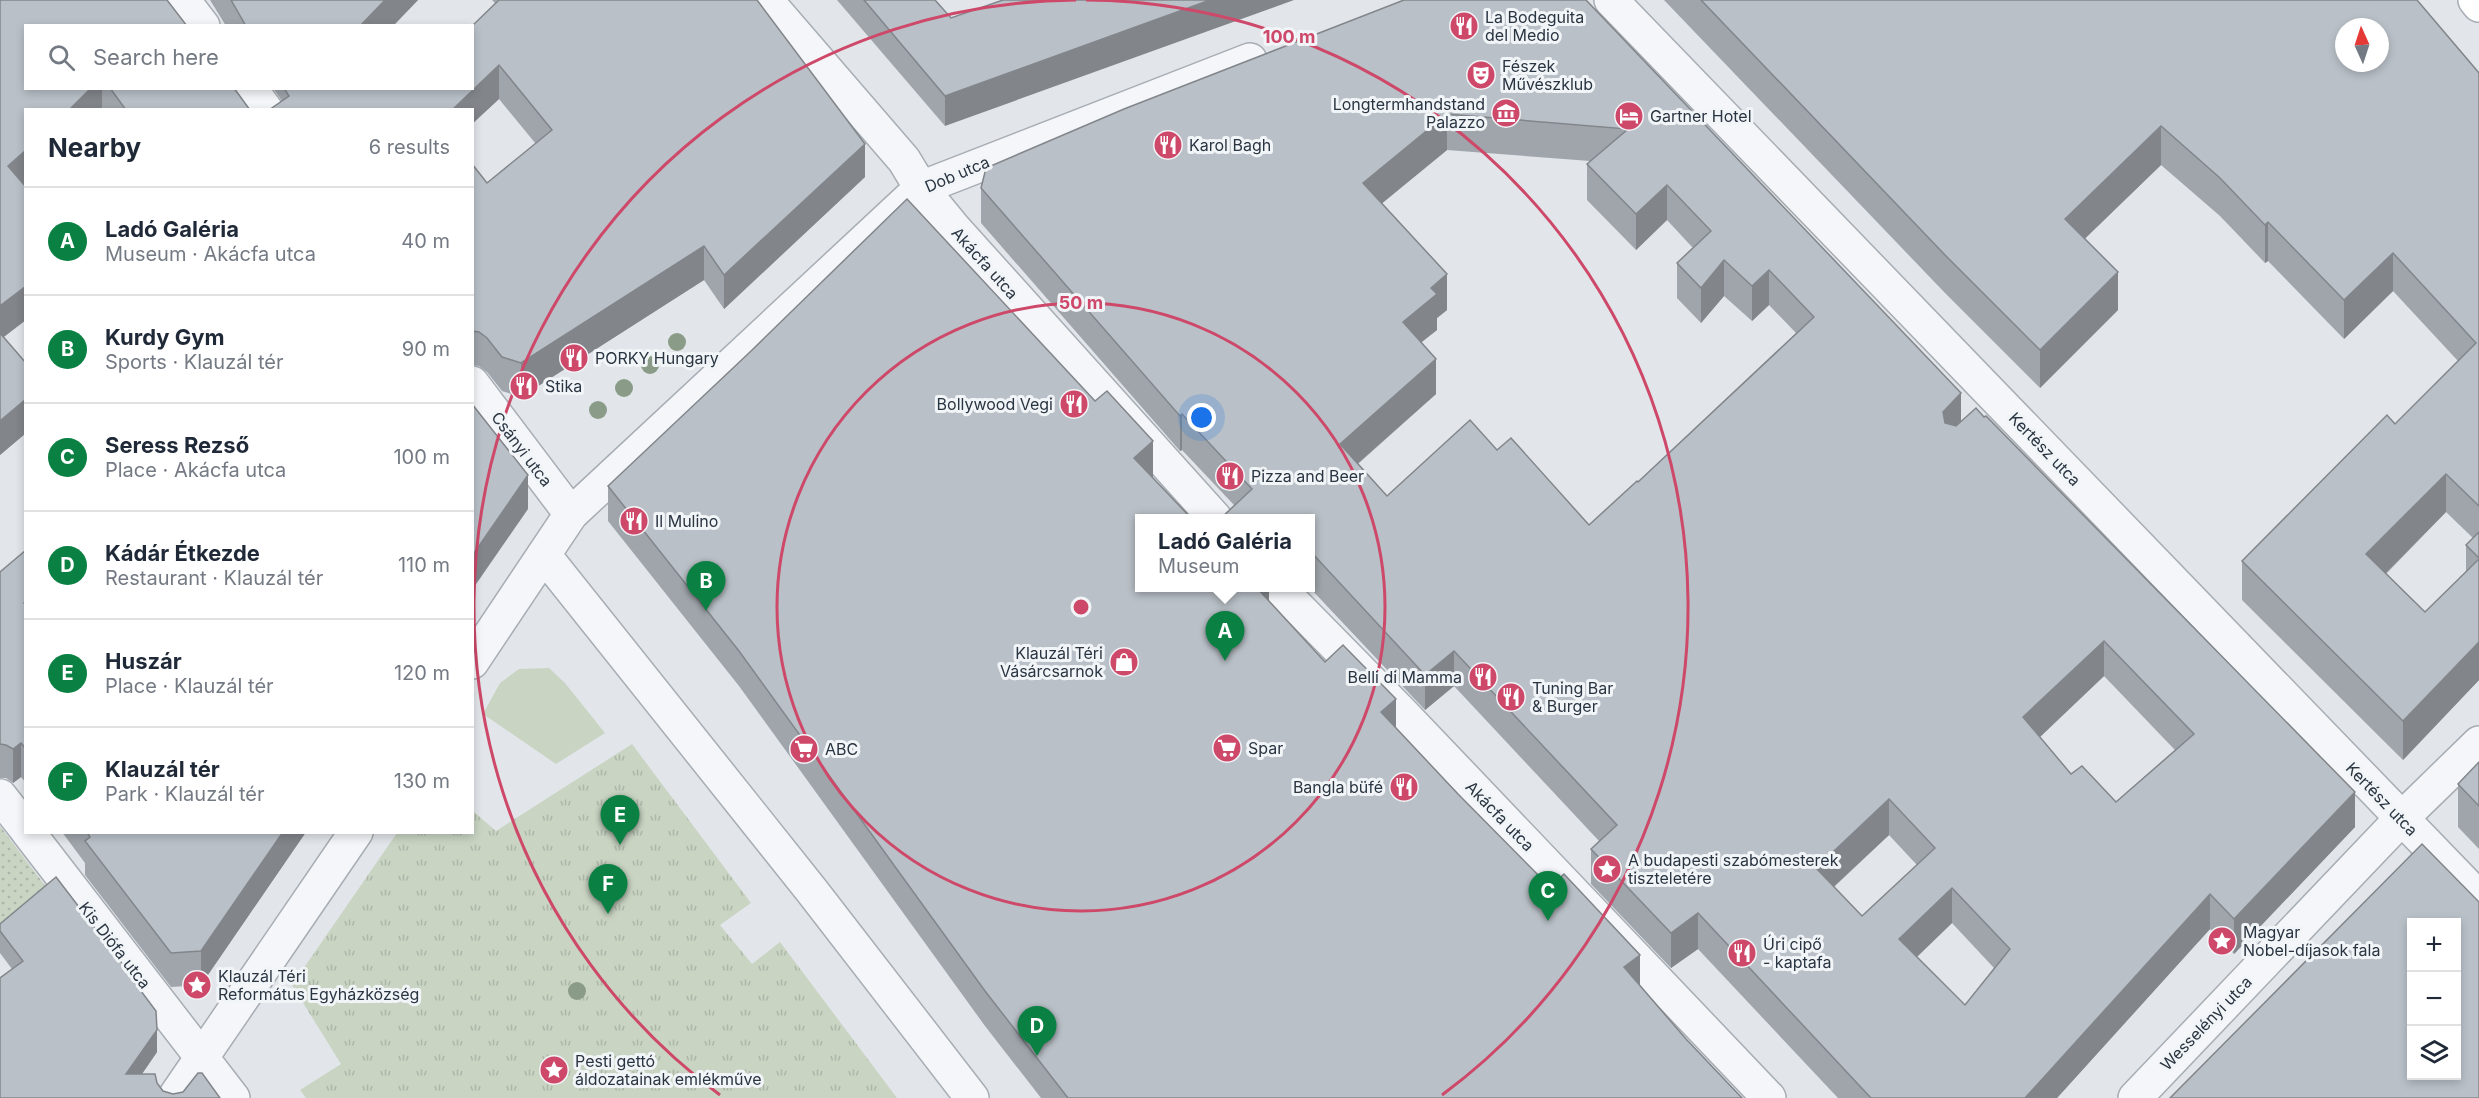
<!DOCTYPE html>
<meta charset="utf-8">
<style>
:root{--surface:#fff;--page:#f2f2f3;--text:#1f2937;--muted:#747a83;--line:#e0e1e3;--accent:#0b8043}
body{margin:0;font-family:Inter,sans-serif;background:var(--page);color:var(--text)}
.controls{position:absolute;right:18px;bottom:18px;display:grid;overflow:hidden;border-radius:0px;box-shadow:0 3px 9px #0003}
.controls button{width:54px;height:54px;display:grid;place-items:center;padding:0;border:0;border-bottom:2px solid var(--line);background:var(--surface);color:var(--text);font:30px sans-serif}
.compass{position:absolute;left:2335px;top:18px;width:54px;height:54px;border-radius:50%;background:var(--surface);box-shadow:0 3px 9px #0003;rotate:357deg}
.you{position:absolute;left:1202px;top:418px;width:21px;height:21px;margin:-15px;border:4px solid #fff;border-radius:50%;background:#1a73e8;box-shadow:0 0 0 9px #1a73e833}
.badge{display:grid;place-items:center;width:39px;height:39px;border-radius:50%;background:var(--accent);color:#fff;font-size:20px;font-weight:700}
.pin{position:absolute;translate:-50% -50px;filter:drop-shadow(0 2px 3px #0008)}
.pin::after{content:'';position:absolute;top:32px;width:21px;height:18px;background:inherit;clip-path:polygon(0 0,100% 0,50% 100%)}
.popup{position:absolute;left:1135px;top:514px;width:180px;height:78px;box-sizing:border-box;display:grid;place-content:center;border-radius:0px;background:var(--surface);filter:drop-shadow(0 2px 4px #0005);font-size:20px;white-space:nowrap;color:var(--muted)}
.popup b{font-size:22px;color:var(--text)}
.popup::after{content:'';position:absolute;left:50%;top:100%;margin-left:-12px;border:12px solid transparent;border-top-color:var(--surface)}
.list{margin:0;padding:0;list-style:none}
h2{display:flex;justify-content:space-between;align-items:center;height:78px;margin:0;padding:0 24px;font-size:26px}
h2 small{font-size:20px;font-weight:400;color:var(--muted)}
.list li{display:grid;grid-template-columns:39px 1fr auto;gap:18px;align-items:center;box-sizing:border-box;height:108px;padding:0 24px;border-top:2px solid var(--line)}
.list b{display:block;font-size:22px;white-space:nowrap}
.list p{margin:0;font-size:20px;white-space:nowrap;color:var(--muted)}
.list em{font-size:20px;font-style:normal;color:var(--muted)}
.icon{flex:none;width:33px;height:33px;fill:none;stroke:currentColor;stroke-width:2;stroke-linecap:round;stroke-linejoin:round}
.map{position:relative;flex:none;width:2479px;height:1098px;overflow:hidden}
.search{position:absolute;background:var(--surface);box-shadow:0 3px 9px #0003;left:24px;top:24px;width:450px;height:66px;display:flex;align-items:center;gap:15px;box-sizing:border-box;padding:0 21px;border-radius:0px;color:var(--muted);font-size:22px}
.panel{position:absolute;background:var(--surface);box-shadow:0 3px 9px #0003;left:24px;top:108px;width:450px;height:726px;border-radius:0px}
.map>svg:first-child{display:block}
.grass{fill:#c9d4c3}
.park{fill:url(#park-tufts)}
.garden{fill:url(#garden-dots)}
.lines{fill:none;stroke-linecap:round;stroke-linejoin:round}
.street-casing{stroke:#a7adb4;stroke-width:36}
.secondary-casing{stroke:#a7adb4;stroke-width:36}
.street{stroke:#f5f6f9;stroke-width:33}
.secondary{stroke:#fff;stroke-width:33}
.tree{fill:#8a9b88}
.wall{fill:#9fa5ab;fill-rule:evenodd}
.shaded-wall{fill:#82868b}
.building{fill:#b9c0c7;stroke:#82868b;stroke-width:1.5;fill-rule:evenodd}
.ring{fill:none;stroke:#ce4869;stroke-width:3}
.labels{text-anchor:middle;stroke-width:6;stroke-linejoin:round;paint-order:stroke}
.poi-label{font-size:16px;fill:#2a3542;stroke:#f2f5f8;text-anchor:start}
.street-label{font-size:16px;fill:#2a3542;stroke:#f2f5f8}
.centre{fill:#ce4869;stroke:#f2f5f8;stroke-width:3}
.ring-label{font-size:18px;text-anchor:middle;font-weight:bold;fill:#ce4869;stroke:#f2f5f8;stroke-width:6;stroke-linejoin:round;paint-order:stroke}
</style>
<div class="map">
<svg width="2479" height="1098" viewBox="0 0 2479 1098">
<defs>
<pattern id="park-tufts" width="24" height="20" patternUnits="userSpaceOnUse" patternTransform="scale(1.5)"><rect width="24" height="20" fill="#c9d4c3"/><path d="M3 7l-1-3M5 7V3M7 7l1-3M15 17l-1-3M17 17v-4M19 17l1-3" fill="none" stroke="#adb7a9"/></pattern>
<pattern id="garden-dots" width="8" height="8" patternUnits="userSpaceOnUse" patternTransform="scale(1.5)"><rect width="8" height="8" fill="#c9d4c3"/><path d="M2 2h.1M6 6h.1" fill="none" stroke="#adb7a9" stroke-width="1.8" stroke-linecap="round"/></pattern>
</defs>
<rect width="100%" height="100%" fill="#e2e6ea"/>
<polygon class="grass" points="549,668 565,683 605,733 556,764 483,714 500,683 519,669"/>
<polygon class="park" points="632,744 751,903 720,925 752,964 780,942 897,1098 306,1098 300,1090 341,1064 292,985 397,833 472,832 473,811 496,831"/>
<polygon class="garden" points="0,826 56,900 0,947"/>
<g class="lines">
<g class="street-casing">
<g id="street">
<polyline points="183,0 203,26"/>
<polyline points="766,0 904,160 921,188 953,227 1215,518"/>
<polyline points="1611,0 2479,898"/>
<polyline points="250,88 266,110"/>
<polyline points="472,383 571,514"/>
<polyline points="544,555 812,891 972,1098"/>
<polyline points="1279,588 1402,713 1769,1098"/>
<polyline points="472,662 571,514 921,188 1250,60"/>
<polyline points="0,796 26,829"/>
<polyline points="28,832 233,1098"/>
<polyline points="174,1098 356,832"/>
<polyline points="2135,1098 2401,819 2479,743"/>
</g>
</g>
<g class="secondary-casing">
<polyline id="secondary" points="2475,0 2479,5"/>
</g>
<use href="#street" class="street"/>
<use href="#secondary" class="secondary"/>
</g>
<g class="tree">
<circle cx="677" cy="342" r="9"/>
<circle cx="650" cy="365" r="9"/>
<circle cx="624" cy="388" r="9"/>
<circle cx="598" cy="410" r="9"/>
<circle cx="577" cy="991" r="9"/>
</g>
<g class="wall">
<polygon points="0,0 26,88 234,88 250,110 26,110 26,184 24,185 3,337 26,363 26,433 0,455"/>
<polygon points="210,0 418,0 393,26 226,26"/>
<polygon points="492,0 757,0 865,177 724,309 704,280 521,397 502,391 487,372 479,366 472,365 472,164 487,183 536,144 499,99 472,124 472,110 282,101 273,88 472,88 495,3"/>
<polygon points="837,0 935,0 951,18 945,126"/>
<path d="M 1586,0 L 1961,421 L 2355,827 L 2234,954 L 2210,929 L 2057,1098 L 1838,1098 L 1698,949 L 1671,968 L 1591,884 L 1591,849 L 1599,841 L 1454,686 L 1425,710 L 1310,588 L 1311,519 L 1234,505 L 1182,450 L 1180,451 L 981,223 L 981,188 ZM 1447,150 L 1590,161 L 1587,164 L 1587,200 L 1636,250 L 1667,220 L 1693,248 L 1677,263 L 1677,298 L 1701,323 L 1724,296 L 1752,321 L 1769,305 L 1796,333 L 1638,482 L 1589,525 L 1497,450 L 1387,496 L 1358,464 L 1436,394 L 1421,342 L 1437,330 L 1437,318 L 1447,310 L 1382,203 ZM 2104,676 L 2175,750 L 2116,802 L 2071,774 L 2040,737 ZM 1889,835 L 1917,865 L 1862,916 L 1834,887 ZM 1952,923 L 1994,968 L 1965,1005 L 1917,957 Z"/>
<path d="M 1664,0 L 2417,0 L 2479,73 L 2479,680 L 2403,760 L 2242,600 L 2242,561 L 2395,424 L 2458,361 L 2393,291 L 2344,339 L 2268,261 L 2265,263 L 2220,216 L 2161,165 L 2084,239 L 2118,310 L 2040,388 L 1946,294 ZM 2446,512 L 2473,538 L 2466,545 L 2466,572 L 2425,612 L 2386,574 Z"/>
<polygon points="1152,477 1140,519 1269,588 1269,601 1325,662 1396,728 1640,986 1686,1039 1742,1098 1041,1098 985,1026 739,686 608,521 608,486"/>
<polygon points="26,550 26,783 21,777 13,783 6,778 0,778 0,572"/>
<polygon points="2479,762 2479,849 2458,827 2458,784"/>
<polygon points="62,832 306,832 201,985 171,987 85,875 85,863"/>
<polygon points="0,924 125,967 125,970 157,1052 142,1074 157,1083 163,1091 173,1094 0,1098 12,969 0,953"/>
</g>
<g class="shaded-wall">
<polygon points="385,0 418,0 393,26 360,26"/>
<polygon points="1210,0 1294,0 945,126 945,96"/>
<polygon points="499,65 499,99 472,124 472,110 452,110"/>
<polygon points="91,88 102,88 102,110 69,110"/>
<polygon points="1447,114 1447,150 1363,219 1363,183"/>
<polygon points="2161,126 2161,165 2065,258 2065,219"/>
<polygon points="865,144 865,177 724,309 724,275"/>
<polygon points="26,150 26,184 8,200 8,166"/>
<polygon points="1667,185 1667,220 1636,250 1636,214"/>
<polygon points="2268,222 2268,261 2265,263 2265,225"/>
<polygon points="704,246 704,280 521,397 521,363"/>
<polygon points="2393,253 2393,291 2344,339 2344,300"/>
<polygon points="1724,260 1724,296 1701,323 1701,288"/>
<polygon points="1769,270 1769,305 1752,321 1752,286"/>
<polygon points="2118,272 2118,310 2040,388 2040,350"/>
<polygon points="1447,274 1447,310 1437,318 1437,330 1403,357 1403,322 1431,288"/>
<polygon points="26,286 26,320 0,340 0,306"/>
<polygon points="1436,359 1436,394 1340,479 1340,444"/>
<polygon points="1961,393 1961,428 1943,448 1943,412"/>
<polygon points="26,399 26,433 0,455 0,421"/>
<polygon points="1182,414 1182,450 1180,451 1180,416"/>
<polygon points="1153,441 1153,477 1134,494 1134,458"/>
<polygon points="2446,474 2446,512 2366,593 2366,554"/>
<polygon points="528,475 528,509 472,590 472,556"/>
<polygon points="1253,588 1269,588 1269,604"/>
<polygon points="2104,641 2104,676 2023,753 2023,717"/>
<polygon points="2479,642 2479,680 2403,760 2403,721"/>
<polygon points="1454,651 1454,686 1425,710 1425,675"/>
<polygon points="1396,699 1396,734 1381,712"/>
<polygon points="21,743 21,777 13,783 13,749"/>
<polygon points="2355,792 2355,827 2234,954 2234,919"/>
<polygon points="1889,799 1889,835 1816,903 1816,868"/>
<polygon points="283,832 306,832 201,985 201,951"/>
<polygon points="1952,888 1952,923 1899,974 1899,939"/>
<polygon points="2210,894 2210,929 2057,1098 2025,1098"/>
<polygon points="1698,913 1698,949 1671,968 1671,933"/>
<polygon points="1640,955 1640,990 1624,967"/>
<polygon points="157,1030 157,1052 126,1097 126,1074"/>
</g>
<g class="building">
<polygon points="0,0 167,0 187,26 26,26 26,88 91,88 69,110 26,110 26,150 8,166 26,187 26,286 0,306"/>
<polygon points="231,0 385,0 360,26 246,26"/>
<polygon points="499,0 757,0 865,144 724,275 704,246 521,363 502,357 487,338 479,332 472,331 472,164 487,183 552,130 499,65 452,110 269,110 289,96 284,88 472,88 472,26"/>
<polygon points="864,0 935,0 951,18 1003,0 1210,0 945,96"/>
<path d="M 1404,0 L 1586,0 L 1961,393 L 1943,412 L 1945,423 L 1956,426 L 1976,408 L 1984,417 L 1986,416 L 2355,792 L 2234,919 L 2210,894 L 2025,1098 L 1871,1098 L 1698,913 L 1671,933 L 1591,849 L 1617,825 L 1454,651 L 1425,675 L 1311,552 L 1311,519 L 1220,519 L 1252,489 L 1182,414 L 1180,416 L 981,188 L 986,168 L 1124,109 ZM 1447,114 L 1628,129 L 1587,164 L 1636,214 L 1667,185 L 1711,231 L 1677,263 L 1701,288 L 1724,260 L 1752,286 L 1769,270 L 1814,317 L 1638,482 L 1637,481 L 1589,525 L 1511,438 L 1497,450 L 1470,420 L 1387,496 L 1340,444 L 1436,359 L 1403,322 L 1437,294 L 1431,288 L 1447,274 L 1363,183 ZM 2104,641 L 2194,734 L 2116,802 L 2082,766 L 2071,774 L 2023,717 ZM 1889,799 L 1935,848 L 1862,916 L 1816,868 ZM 1952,888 L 2010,949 L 1965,1005 L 1899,939 Z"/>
<path d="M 1701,0 L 2417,0 L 2479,73 L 2479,506 L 2446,474 L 2366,554 L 2425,612 L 2479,559 L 2479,642 L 2403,721 L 2242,561 L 2387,415 L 2395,424 L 2476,343 L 2393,253 L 2344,300 L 2268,222 L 2265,225 L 2220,178 L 2161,126 L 2065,219 L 2118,272 L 2040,350 L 1946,256 ZM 2344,27 L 2380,27 L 2380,63 L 2344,63 Z"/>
<polygon points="110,88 234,88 250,110 126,110"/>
<polygon points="907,199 1095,401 1107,391 1153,441 1134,458 1192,519 1140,519 1140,588 1257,588 1325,662 1343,645 1396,699 1381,712 1458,794 1550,887 1564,874 1640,955 1624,967 1686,1039 1742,1098 1068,1098 985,991 739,651 608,486 750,352"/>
<polygon points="0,333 26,363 26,399 0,421"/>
<polygon points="472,404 528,475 472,556"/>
<polygon points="2479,532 2479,558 2466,545"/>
<polygon points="26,550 26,602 24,603 26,605 26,749 21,743 13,749 6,745 0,744 0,572"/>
<polygon points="2479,762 2479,806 2458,784"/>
<polygon points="87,832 283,832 201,951 171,953 85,841 90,837"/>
<path d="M 2422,844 L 2479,902 L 2479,1098 L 2170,1098 ZM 2412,922 L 2457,922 L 2457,1076 L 2412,1076 Z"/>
<polygon points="56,877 125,967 123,967 156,1011 157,1030 126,1074 155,1074 157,1083 163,1091 173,1094 183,1092 198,1073 202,1073 220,1098 0,1098 0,978 23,961 0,931 0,924"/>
</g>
<g class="ring">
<circle cx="1081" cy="607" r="304"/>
<path d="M720 1095A607 607 0 0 1 1076 0M1086 0A607 607 0 0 1 1442 1095"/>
</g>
<defs>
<g id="restaurant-disc" transform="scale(1.5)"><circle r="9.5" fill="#ce4869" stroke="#f2f5f8"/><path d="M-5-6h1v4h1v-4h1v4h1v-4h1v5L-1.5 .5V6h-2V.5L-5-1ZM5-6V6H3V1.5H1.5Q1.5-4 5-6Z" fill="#fff"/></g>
<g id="theatre-disc" transform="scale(1.5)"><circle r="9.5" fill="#ce4869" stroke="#f2f5f8"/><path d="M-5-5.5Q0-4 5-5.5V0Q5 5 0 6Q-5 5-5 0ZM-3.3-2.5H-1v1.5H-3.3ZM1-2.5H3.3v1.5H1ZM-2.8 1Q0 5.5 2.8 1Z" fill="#fff"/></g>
<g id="museum-disc" transform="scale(1.5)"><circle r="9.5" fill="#ce4869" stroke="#f2f5f8"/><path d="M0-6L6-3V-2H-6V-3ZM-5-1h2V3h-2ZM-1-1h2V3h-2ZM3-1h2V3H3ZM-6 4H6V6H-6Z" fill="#fff"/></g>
<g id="hotel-disc" transform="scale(1.5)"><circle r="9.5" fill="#ce4869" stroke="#f2f5f8"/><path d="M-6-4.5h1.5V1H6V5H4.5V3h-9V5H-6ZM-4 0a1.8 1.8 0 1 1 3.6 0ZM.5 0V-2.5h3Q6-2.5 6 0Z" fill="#fff"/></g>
<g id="shop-disc" transform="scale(1.5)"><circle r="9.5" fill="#ce4869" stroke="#f2f5f8"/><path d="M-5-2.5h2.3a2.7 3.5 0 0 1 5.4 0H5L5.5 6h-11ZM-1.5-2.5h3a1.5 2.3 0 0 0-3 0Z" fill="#fff"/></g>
<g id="supermarket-disc" transform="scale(1.5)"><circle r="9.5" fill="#ce4869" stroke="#f2f5f8"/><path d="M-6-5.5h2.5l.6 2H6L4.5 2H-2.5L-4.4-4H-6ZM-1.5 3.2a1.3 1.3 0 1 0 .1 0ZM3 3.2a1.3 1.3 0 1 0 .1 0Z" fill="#fff"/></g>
<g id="sight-disc" transform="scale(1.5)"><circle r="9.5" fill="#ce4869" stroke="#f2f5f8"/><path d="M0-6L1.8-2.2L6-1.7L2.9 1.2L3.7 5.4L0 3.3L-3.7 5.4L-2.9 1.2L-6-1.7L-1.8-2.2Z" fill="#fff"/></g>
</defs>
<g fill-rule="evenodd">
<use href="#restaurant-disc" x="1464" y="26"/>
<use href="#theatre-disc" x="1481" y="75"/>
<use href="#museum-disc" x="1506" y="113"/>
<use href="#hotel-disc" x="1629" y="116"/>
<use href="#restaurant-disc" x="1168" y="145"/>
<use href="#restaurant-disc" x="574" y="358"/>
<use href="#restaurant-disc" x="524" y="386"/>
<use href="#restaurant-disc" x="1074" y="404"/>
<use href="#restaurant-disc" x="1230" y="476"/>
<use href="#restaurant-disc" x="634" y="521"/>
<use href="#shop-disc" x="1124" y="662"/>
<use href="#restaurant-disc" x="1483" y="677"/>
<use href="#restaurant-disc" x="1511" y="697"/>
<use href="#supermarket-disc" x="1227" y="748"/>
<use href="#supermarket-disc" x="804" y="749"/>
<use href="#restaurant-disc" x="1404" y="787"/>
<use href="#sight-disc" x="1607" y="869"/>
<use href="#sight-disc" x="2222" y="941"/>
<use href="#restaurant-disc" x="1742" y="953"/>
<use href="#sight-disc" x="197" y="985"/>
<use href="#sight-disc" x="554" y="1070"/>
</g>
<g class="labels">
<g class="poi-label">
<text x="1485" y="23">La Bodeguita<tspan x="1485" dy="18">del Medio</tspan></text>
<text x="1502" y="72">Fészek<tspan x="1502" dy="18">Művészklub</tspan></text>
<text x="1485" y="110" text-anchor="end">Longtermhandstand<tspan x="1485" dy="18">Palazzo</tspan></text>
<text x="1650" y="122">Gartner Hotel</text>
<text x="1189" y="151">Karol Bagh</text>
<text x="595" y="364">PORKY Hungary</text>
<text x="545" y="392">Stika</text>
<text x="1053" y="410" text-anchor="end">Bollywood Vegi</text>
<text x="1251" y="482">Pizza and Beer</text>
<text x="655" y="527">Il Mulino</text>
<text x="1103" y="659" text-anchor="end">Klauzál Téri<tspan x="1103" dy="18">Vásárcsarnok</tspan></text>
<text x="1462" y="683" text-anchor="end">Belli di Mamma</text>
<text x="1532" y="694">Tuning Bar<tspan x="1532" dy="18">&amp; Burger</tspan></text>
<text x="1248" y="754">Spar</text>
<text x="825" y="755">ABC</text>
<text x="1383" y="793" text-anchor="end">Bangla büfé</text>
<text x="1628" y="866">A budapesti szabómesterek<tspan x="1628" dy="18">tiszteletére</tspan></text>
<text x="2243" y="938">Magyar<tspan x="2243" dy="18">Nobel-díjasok fala</tspan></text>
<text x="1763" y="950">Úri cipő<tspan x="1763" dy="18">- kaptafa</tspan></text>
<text x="218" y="982">Klauzál Téri<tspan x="218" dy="18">Református Egyházközség</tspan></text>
<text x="575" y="1067">Pesti gettó<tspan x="575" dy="18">áldozatainak emlékműve</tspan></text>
</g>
<g class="street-label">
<text transform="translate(957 174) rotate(-23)" y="6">Dob utca</text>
<text transform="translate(985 263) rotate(48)" y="6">Akácfa utca</text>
<text transform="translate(522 449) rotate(53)" y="6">Csányi utca</text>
<text transform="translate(2045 449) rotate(46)" y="6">Kertész utca</text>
<text transform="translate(2382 799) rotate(46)" y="6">Kertész utca</text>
<text transform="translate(1500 816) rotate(46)" y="6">Akácfa utca</text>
<text transform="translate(115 945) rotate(52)" y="6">Kis Diófa utca</text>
<text transform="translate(2206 1023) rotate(-46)" y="6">Wesselényi utca</text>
</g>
</g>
<circle cx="1081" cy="607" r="9" class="centre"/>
<g class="ring-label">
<text x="1289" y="43">100 m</text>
<text x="1081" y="309">50 m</text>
</g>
</svg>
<div class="controls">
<button>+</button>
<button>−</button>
<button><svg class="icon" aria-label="layers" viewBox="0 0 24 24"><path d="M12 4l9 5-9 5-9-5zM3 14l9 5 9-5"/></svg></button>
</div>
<svg class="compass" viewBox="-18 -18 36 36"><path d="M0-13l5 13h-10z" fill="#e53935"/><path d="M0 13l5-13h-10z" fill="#747a83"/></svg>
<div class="you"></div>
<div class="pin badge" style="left:1225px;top:661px">A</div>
<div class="popup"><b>Ladó Galéria</b>Museum</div>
<div class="pin badge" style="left:706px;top:611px">B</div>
<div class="pin badge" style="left:1548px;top:921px">C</div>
<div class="pin badge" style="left:1037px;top:1056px">D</div>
<div class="pin badge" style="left:620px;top:845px">E</div>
<div class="pin badge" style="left:608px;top:914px">F</div>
<div class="search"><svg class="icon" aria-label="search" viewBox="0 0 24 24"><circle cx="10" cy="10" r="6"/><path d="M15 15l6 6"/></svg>Search here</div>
<section class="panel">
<h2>Nearby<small>6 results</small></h2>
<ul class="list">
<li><span class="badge">A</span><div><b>Ladó Galéria</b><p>Museum · Akácfa utca</p></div><em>40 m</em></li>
<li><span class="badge">B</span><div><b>Kurdy Gym</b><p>Sports · Klauzál tér</p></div><em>90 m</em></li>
<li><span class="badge">C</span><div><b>Seress Rezső</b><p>Place · Akácfa utca</p></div><em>100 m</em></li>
<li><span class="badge">D</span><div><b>Kádár Étkezde</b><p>Restaurant · Klauzál tér</p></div><em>110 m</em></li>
<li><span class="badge">E</span><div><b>Huszár</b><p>Place · Klauzál tér</p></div><em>120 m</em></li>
<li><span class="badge">F</span><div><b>Klauzál tér</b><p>Park · Klauzál tér</p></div><em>130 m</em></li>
</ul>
</section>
</div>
